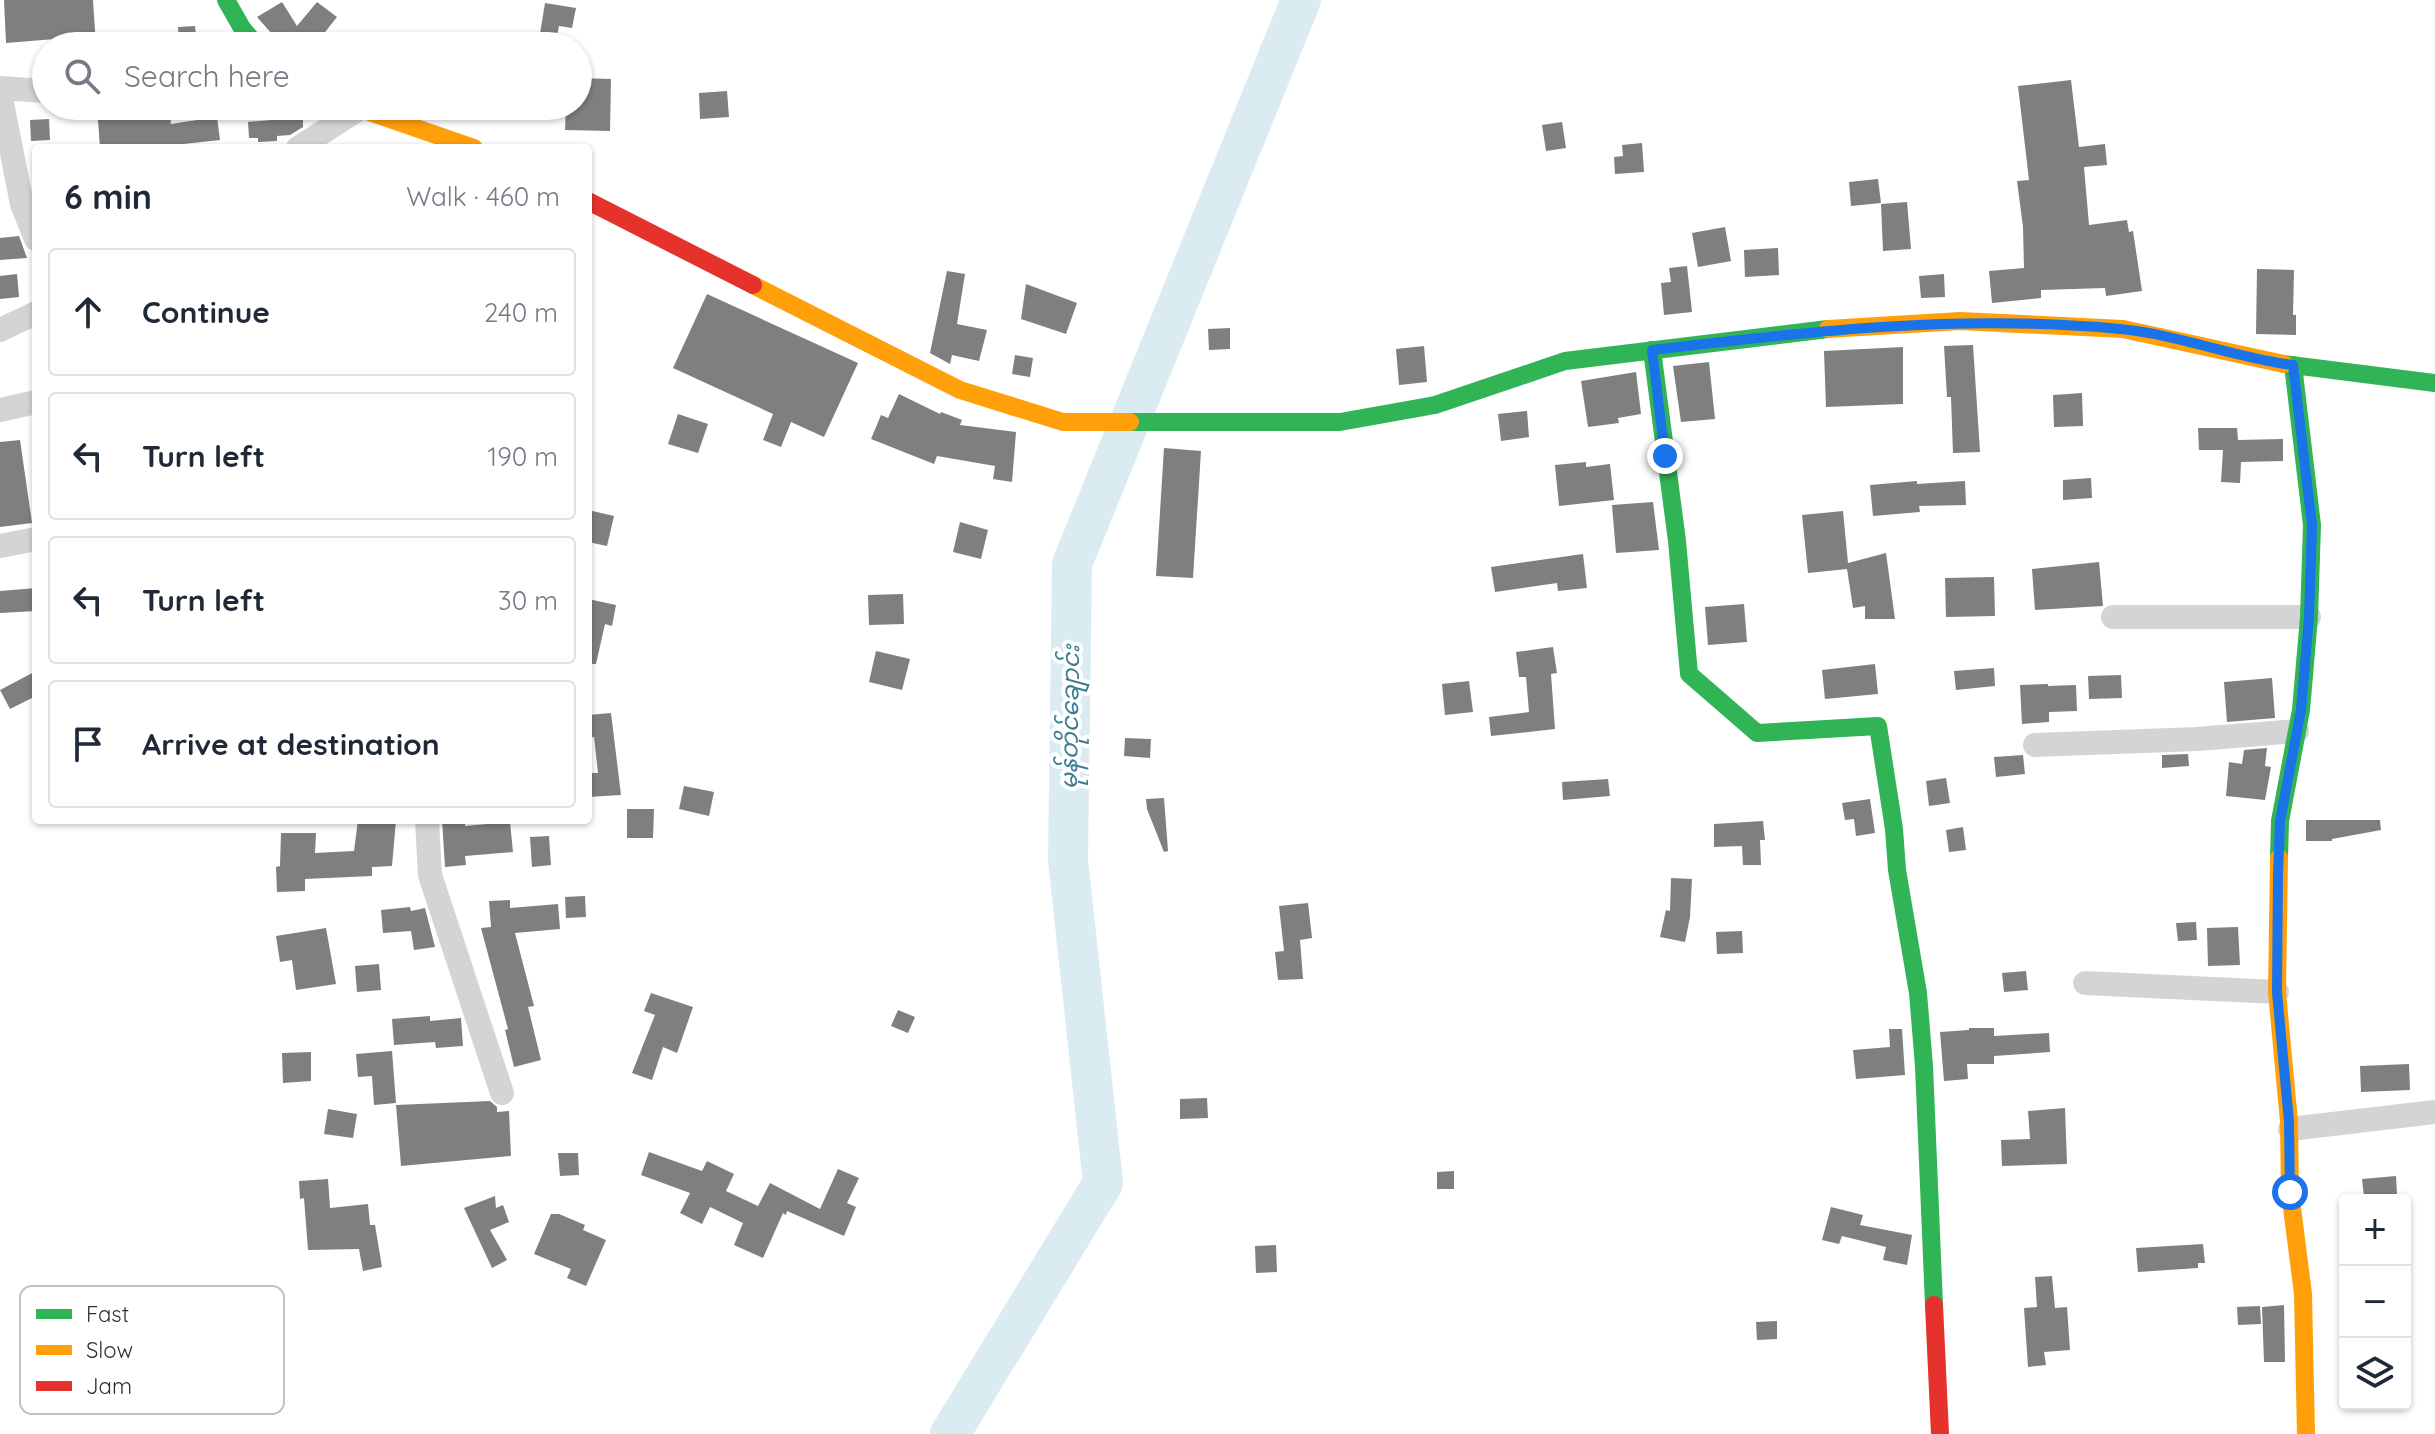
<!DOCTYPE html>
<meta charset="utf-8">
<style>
:root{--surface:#fff;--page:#f6f6f7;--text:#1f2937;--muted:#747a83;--line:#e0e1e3}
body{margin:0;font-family:Quicksand,"Noto Sans Myanmar",sans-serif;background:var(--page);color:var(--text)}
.controls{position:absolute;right:24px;bottom:24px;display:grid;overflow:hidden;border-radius:8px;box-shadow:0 2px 6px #0004}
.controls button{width:72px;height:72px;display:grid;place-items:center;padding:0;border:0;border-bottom:2px solid var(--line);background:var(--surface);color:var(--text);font:40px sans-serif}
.stop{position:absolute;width:24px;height:24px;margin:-18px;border:6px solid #1a73e8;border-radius:50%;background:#fff}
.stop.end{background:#1a73e8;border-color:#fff;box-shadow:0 2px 8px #0008}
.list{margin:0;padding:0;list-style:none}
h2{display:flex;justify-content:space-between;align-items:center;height:104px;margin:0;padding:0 32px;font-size:34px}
h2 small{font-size:26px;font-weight:400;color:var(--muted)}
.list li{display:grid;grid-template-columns:52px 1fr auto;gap:24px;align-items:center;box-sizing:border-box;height:128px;margin:0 16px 16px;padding:0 16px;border:2px solid var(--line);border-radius:8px}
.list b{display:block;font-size:30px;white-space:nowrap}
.list em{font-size:26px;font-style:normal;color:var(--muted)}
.icon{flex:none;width:44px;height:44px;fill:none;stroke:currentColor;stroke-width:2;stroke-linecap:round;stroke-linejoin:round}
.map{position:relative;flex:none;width:2435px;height:1434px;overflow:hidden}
.search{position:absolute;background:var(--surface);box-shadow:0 2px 6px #0004;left:32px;top:32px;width:560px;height:88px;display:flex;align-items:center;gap:20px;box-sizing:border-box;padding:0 28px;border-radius:44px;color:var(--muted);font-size:30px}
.panel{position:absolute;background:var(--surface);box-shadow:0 2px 6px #0004;left:32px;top:144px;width:560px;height:680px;border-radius:8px}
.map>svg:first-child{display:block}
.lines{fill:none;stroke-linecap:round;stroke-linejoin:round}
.river{stroke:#daecf2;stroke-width:40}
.building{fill:#7f7f7f}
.street{stroke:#d4d4d4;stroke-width:24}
.fast{stroke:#30b455;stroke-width:18}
.slow{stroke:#ff9f0a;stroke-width:18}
.jam{stroke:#e5322d;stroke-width:18}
.route{stroke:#1a73e8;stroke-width:10}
.labels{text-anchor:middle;stroke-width:8;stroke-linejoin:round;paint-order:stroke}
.water-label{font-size:24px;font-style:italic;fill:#3c7d94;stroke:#fff}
.key{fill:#fff;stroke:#c1c1c1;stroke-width:2}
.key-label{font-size:22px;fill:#303030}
</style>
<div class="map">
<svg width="2435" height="1434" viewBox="0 0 2435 1434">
<rect width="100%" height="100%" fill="#fff"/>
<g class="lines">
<polyline class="river" points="950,1434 1103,1183 1068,860 1072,564 1301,0"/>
</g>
<g class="building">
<polygon points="4,0 93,0 96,46 68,46 67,38 6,43"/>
<polygon points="282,2 297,26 317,2 337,17 314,46 276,46 272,34 257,17"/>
<polygon points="545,3 576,8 572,28 559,26 555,46 538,46"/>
<polygon points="195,26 197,46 179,46 178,27"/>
<polygon points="578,78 611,79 610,131 565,130 566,106 578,106"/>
<polygon points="2071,80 2079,147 2105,144 2107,165 2084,167 2089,225 2127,220 2129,232 2133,231 2142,291 2106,296 2105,288 2041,290 2041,298 1992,303 1989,271 2024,268 2023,227 2017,181 2029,180 2018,86"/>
<polygon points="727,91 729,117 700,119 699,93"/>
<polygon points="97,106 169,106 171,124 217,117 220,140 147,148 100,148"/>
<polygon points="303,113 303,127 290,135 277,136 277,141 258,142 258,138 249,138 248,122 284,119 284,114"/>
<polygon points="49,119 50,140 31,141 30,120"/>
<polygon points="1562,122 1566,148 1546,151 1542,125"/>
<polygon points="1642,143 1644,172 1615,174 1614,157 1623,156 1622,145"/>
<polygon points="1878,179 1881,203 1851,206 1849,182"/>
<polygon points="1907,202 1911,249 1883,251 1881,204"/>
<polygon points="1725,227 1731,261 1698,267 1692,233"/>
<polygon points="19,236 27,258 0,260 0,238"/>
<polygon points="1778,248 1779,275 1745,277 1744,250"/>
<polygon points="1687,266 1692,312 1664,315 1661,283 1671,282 1669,268"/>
<polygon points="2257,269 2294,270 2293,315 2296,315 2296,335 2256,334"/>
<polygon points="947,271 965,274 957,324 987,330 979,361 952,355 950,364 930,353"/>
<polygon points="17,274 19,297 0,299 0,276"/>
<polygon points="1944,274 1945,297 1921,298 1919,276"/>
<polygon points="1026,284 1077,303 1066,334 1021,319"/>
<polygon points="707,294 858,363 824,437 791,422 781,447 763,440 773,414 673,368"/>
<polygon points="1230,328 1230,349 1209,350 1208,329"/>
<polygon points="1973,345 1980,452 1953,453 1951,397 1947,397 1944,346"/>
<polygon points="1424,346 1427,382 1399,385 1396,349"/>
<polygon points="1903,347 1903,404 1826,407 1824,351"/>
<polygon points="1015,355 1033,358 1030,377 1012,374"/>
<polygon points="1709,362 1715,419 1681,422 1673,366"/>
<polygon points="1636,372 1641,414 1618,418 1619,423 1588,427 1581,381"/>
<polygon points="2082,393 2083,426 2054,427 2053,395"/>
<polygon points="899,394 940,414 941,412 962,420 960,425 1016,432 1012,482 993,479 995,466 937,456 934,464 871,439 881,415 888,418"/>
<polygon points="1527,411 1529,437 1501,441 1498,414"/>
<polygon points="678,414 708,424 698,453 668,444"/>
<polygon points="2198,428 2237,428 2238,440 2283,439 2283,461 2241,462 2240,483 2221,482 2223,450 2199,450"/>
<polygon points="20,440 32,523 0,527 0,442"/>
<polygon points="1164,448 1201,451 1193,578 1156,576"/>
<polygon points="1586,462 1586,467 1610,464 1614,500 1559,506 1555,465"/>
<polygon points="2091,478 2092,498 2063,500 2063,480"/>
<polygon points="1917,481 1917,484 1965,481 1966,505 1919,506 1920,512 1873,516 1870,485"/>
<polygon points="1653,502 1659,550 1616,553 1612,505"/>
<polygon points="588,510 614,516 607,546 588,542"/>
<polygon points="1843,511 1848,563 1886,553 1895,619 1865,619 1865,606 1853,608 1847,569 1808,573 1802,515"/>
<polygon points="960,522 988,530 981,559 953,552"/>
<polygon points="1583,554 1587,588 1558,591 1557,583 1495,592 1491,567"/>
<polygon points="2099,562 2103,606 2035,610 2032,569"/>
<polygon points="1994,577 1995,616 1946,617 1945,578"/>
<polygon points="36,588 36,611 0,613 0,591"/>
<polygon points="903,594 904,624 869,625 868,595"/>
<polygon points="588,599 616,605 612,626 605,624 596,664 588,664"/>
<polygon points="1744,604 1747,642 1708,645 1705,607"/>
<polygon points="1553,647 1557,673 1551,674 1555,729 1491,736 1489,717 1529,712 1526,677 1519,677 1516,652"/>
<polygon points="876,651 910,659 902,690 869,682"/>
<polygon points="1875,664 1878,694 1825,699 1822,670"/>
<polygon points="1994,668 1995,686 1956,690 1954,671"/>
<polygon points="36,671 36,696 10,709 0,690"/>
<polygon points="2121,675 2122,698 2089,699 2088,676"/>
<polygon points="2272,678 2275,718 2227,722 2224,682"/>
<polygon points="1469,681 1473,712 1445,715 1442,684"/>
<polygon points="2048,684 2048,686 2076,685 2077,711 2049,712 2049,722 2022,724 2020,685"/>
<polygon points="611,713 621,795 588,797 588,773 598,773 594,737 588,738 588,715"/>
<polygon points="1125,738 1151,739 1150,758 1124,756"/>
<polygon points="2267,748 2265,766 2271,767 2265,800 2226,796 2229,762 2242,764 2244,750"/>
<polygon points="2188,754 2189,766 2162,768 2162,755"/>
<polygon points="2023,755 2025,774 1996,777 1994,757"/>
<polygon points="1946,778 1950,803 1929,806 1926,781"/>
<polygon points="1608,779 1610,796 1563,800 1562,782"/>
<polygon points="684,786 714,792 709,816 679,809"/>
<polygon points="1164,798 1168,851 1164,852 1147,809 1146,799"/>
<polygon points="1870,799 1875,833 1856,836 1854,819 1845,820 1842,803"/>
<polygon points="627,809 654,809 653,838 627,838"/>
<polygon points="358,820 396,820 392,866 372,867 372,876 305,879 305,891 277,892 276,867 280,866 281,833 316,833 315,853 354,851"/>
<polygon points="442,820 465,820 465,826 510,822 513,852 465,856 466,865 445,867"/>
<polygon points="2306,820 2380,820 2381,830 2332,839 2332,841 2306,841"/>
<polygon points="1763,821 1765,840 1760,840 1761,865 1743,865 1742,846 1714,847 1714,824"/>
<polygon points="1963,827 1966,850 1949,852 1946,830"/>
<polygon points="549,836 551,865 532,867 530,837"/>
<polygon points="1671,878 1692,879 1690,917 1685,942 1660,937 1666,910 1670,911"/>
<polygon points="585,896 586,917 566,918 565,897"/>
<polygon points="510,900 510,908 558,904 560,929 515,933 534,1006 528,1007 541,1060 514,1067 505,1030 508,1029 481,928 491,927 489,901"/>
<polygon points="1308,903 1312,938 1300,940 1303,979 1278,980 1275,952 1284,951 1279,906"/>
<polygon points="410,907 411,911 425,908 435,947 414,950 411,931 383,933 381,910"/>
<polygon points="2196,922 2197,940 2178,941 2176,923"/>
<polygon points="2238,927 2240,965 2208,966 2207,928"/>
<polygon points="326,928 336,984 296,990 292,960 280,962 276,936"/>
<polygon points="1742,931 1743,953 1717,954 1716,932"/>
<polygon points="379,964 381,990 357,992 355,966"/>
<polygon points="2026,971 2028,990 2004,992 2002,973"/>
<polygon points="651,993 693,1007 677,1053 663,1047 652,1080 632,1073 655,1015 644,1011"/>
<polygon points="898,1010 915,1017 908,1033 891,1026"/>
<polygon points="430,1016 430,1021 461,1018 463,1046 436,1048 435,1042 394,1045 392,1019"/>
<polygon points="1969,1028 1994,1028 1994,1036 2049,1033 2050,1052 1994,1056 1994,1064 1967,1064 1968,1079 1944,1081 1940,1032 1969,1030"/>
<polygon points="1889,1029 1902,1029 1905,1075 1856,1079 1853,1050 1890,1047"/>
<polygon points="392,1051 396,1103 374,1105 372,1076 358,1077 356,1054"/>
<polygon points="311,1052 311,1081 283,1083 282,1053"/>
<polygon points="2409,1064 2410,1090 2361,1092 2360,1066"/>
<polygon points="1207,1098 1208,1118 1180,1119 1180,1099"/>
<polygon points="490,1101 497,1107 497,1112 509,1111 511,1156 401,1166 396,1105"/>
<polygon points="2065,1108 2067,1164 2002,1166 2001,1140 2030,1139 2028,1111"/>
<polygon points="328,1109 357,1114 353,1138 324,1134"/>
<polygon points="649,1152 702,1171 707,1161 734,1174 726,1191 758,1206 770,1183 820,1209 838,1169 859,1178 847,1203 856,1207 844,1236 787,1211 786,1215 783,1213 763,1258 734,1245 743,1223 710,1207 702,1224 680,1213 690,1193 641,1175"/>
<polygon points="558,1153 578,1153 579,1175 560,1176"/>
<polygon points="1454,1171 1454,1189 1437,1189 1437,1172"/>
<polygon points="2396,1176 2397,1194 2364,1197 2362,1179"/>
<polygon points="328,1179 330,1208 368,1204 370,1225 375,1225 382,1267 363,1271 359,1249 308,1250 304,1198 300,1199 299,1181"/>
<polygon points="495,1196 496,1208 503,1205 509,1222 490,1230 507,1260 492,1268 464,1208"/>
<polygon points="1831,1207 1863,1215 1860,1225 1912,1235 1907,1265 1883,1260 1886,1247 1842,1236 1839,1244 1822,1240"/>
<polygon points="551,1214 559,1214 585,1225 583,1230 606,1240 586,1286 567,1278 571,1269 534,1254"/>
<polygon points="2203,1244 2205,1263 2198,1263 2198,1268 2138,1272 2136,1248"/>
<polygon points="1276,1245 1277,1272 1256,1273 1255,1246"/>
<polygon points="2052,1276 2055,1308 2067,1307 2070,1350 2044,1352 2046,1365 2028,1367 2024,1308 2037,1307 2035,1277"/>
<polygon points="2284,1305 2285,1362 2264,1362 2262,1307"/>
<polygon points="2260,1306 2261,1324 2238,1325 2237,1307"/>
<polygon points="1777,1321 1777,1339 1757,1340 1756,1322"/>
</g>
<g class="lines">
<g class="street">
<polyline points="0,88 46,91"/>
<polyline points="0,93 22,204 36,239"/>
<polyline points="298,148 359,109"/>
<polyline points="0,330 36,313"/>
<polyline points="0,410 36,402"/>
<polyline points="0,546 36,539"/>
<polyline points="2113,617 2309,617"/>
<polyline points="2035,745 2197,739 2297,731"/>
<polyline points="427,820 430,875 502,1093"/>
<polyline points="2085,983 2277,992"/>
<polyline points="2290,1129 2435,1112"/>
</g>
<g class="fast">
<polyline points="226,0 242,28 257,46"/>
<polyline points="1652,350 1677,541 1689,674 1757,733 1878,726 1894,829 1897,870 1918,993 1924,1066 1934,1305"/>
<polyline points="2284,364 2435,383"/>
<polyline points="1130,422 1340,422 1435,405 1565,361 1828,329"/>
<polyline points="2279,858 2280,821 2301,710 2309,617 2312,525 2293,365"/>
</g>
<g class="slow">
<polyline points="352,106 474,148"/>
<polyline points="753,285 960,390 1063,422 1130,422"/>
<polyline points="1828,329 1960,321 2123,329 2284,364"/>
<polyline points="2279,858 2277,992 2289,1122 2290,1192 2303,1294 2306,1434"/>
</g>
<g class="jam">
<polyline points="588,201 753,285"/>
<polyline points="1934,1305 1940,1434"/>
</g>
</g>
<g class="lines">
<path class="route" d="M 1665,456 L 1652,350 C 1809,331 1962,314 2120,329 C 2177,334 2236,358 2293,365 L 2312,525 L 2309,617 L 2301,710 L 2280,821 L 2278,875 L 2277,992 L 2289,1122 L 2290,1192"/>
</g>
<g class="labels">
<g class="water-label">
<text transform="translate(1070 717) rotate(-89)" y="8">မုန်တိုင်ချောင်း</text>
</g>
</g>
<rect x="20" y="1286" width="264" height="128" rx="12" class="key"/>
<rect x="36" y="1309" width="36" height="10" fill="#30b455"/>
<rect x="36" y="1345" width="36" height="10" fill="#ff9f0a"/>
<rect x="36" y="1381" width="36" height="10" fill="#e5322d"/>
<g class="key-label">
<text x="86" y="1322">Fast</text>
<text x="86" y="1358">Slow</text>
<text x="86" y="1394">Jam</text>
</g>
</svg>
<div class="controls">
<button>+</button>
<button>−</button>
<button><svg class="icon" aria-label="layers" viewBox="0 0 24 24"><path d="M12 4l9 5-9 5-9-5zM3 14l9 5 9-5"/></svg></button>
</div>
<div class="stop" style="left:2290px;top:1192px"></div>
<div class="stop end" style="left:1665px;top:456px"></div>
<div class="search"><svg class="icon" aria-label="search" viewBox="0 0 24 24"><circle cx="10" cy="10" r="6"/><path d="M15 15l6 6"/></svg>Search here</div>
<section class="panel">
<h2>6 min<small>Walk · 460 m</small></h2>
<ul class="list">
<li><svg class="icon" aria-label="ahead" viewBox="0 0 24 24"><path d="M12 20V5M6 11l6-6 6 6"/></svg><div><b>Continue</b></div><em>240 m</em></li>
<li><svg class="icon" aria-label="left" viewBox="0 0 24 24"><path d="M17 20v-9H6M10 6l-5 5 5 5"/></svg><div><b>Turn left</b></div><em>190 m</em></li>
<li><svg class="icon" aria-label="left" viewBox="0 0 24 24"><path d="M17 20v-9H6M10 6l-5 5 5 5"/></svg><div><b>Turn left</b></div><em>30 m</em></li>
<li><svg class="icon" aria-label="arrive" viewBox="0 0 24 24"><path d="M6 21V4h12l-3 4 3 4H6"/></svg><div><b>Arrive at destination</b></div></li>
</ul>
</section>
</div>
